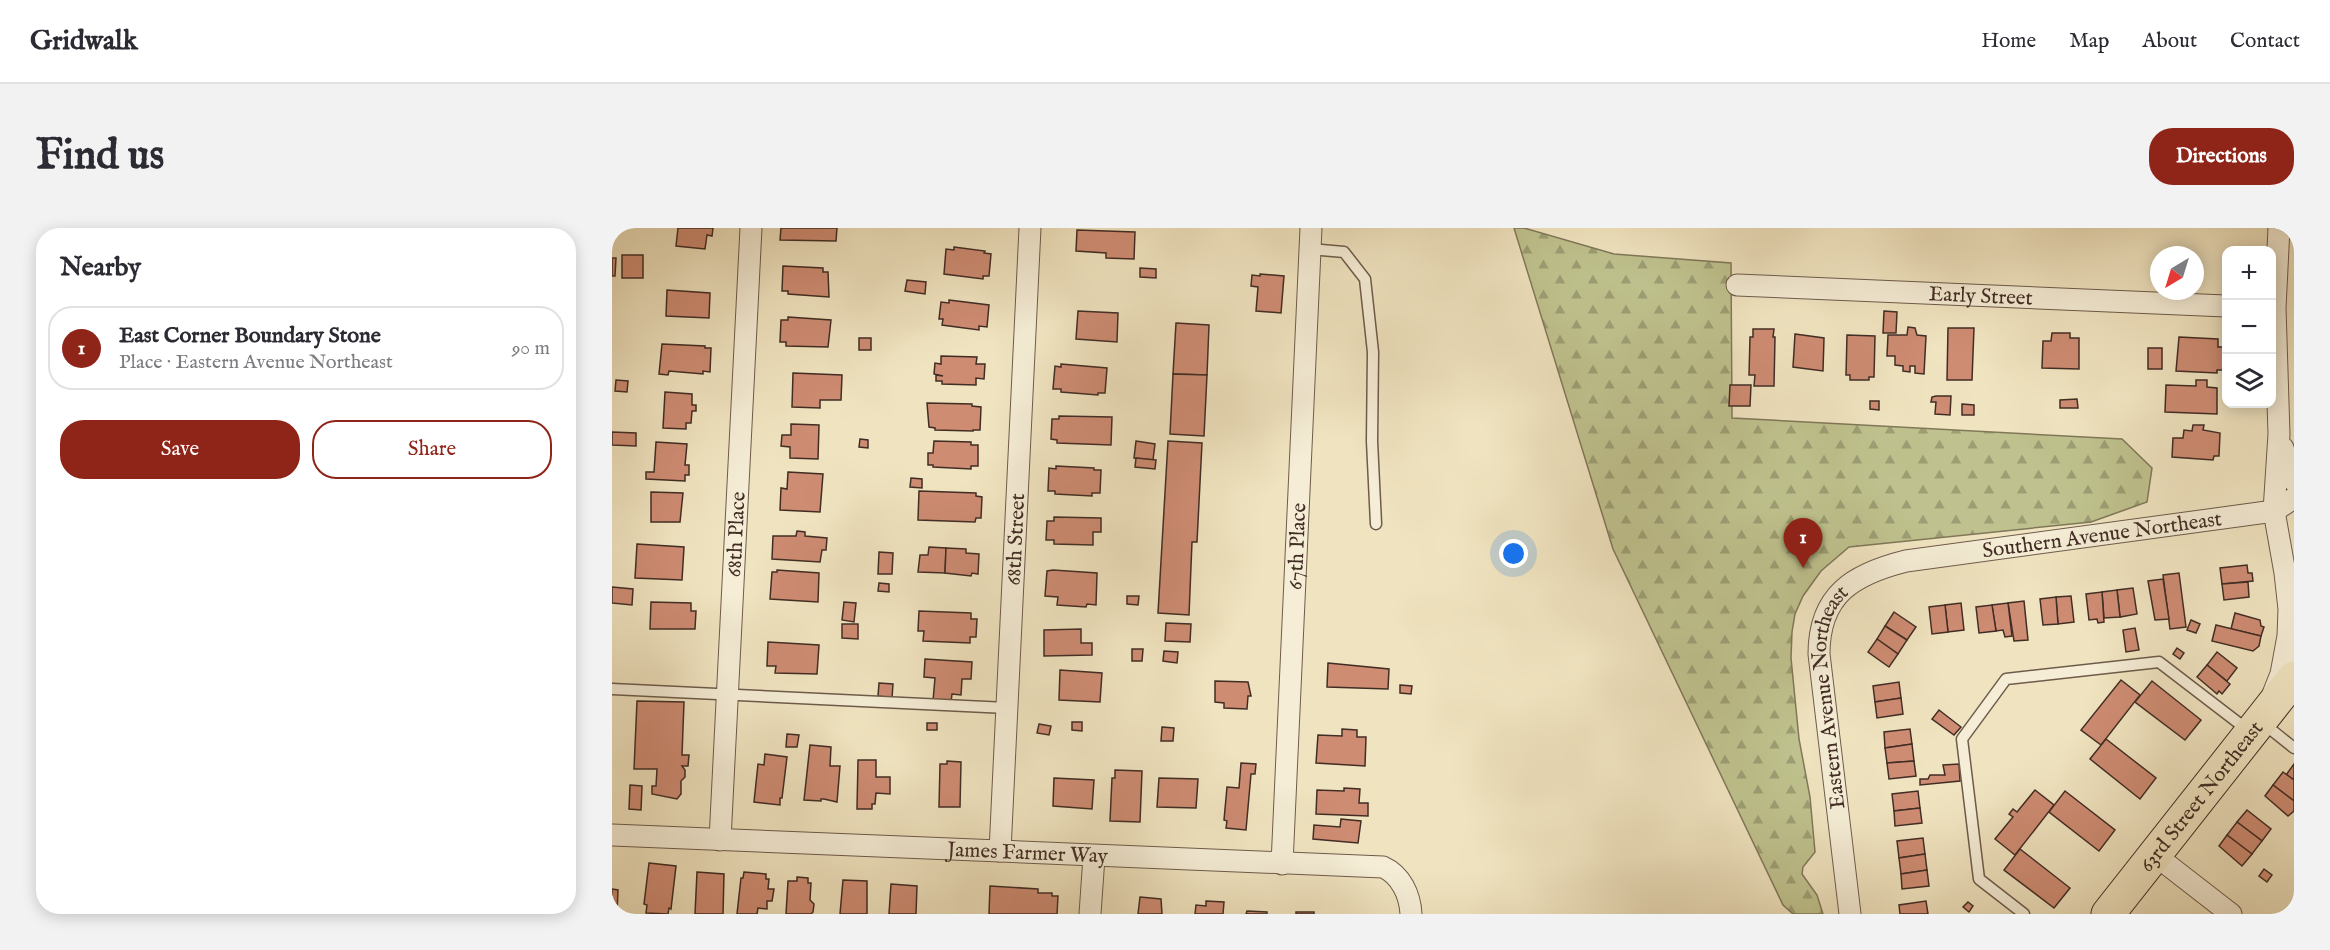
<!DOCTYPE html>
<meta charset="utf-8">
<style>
:root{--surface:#fff;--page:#f2f2f3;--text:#2b2b33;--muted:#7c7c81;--line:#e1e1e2;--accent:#8f2418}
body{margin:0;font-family:"IM FELL English",serif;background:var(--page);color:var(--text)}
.controls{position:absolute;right:18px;top:18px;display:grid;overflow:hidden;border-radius:12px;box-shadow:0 3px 15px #0003}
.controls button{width:54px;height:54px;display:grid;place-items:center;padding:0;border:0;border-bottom:2px solid var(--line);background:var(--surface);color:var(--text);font:30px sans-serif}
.compass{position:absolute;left:1538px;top:18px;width:54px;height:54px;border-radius:50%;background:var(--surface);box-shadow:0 3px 15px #0003;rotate:218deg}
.you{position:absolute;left:902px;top:326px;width:21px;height:21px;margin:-15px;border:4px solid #fff;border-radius:50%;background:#1a73e8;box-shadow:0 0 0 9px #1a73e833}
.badge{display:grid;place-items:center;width:39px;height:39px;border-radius:50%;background:var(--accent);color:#fff;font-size:20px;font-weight:700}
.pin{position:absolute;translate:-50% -50px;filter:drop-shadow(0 2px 3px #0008)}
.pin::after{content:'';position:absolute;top:32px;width:21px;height:18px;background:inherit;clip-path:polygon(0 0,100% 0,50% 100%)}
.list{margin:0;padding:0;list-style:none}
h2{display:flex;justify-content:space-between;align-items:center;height:78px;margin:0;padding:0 24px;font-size:26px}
h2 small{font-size:20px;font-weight:400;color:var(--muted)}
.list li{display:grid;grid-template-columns:39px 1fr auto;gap:18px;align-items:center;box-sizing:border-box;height:84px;margin:0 12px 12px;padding:0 12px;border:2px solid var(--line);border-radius:24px}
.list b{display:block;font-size:22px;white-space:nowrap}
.list p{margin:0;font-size:20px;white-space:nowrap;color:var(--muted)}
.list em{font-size:20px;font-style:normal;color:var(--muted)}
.actions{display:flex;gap:12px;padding:18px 24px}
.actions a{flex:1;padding:14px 0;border:2px solid var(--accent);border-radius:24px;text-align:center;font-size:21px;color:var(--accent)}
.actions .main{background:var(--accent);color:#fff}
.icon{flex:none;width:33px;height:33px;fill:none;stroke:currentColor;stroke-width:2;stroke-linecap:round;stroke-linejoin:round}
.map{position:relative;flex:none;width:1682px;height:686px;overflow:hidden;border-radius:24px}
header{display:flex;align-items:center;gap:36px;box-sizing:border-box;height:84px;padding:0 30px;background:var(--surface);border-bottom:2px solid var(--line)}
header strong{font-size:28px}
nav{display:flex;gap:33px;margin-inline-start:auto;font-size:21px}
.intro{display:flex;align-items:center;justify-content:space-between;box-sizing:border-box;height:144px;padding:0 36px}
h1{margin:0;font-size:42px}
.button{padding:15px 27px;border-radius:24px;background:var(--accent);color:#fff;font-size:21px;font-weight:700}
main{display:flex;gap:36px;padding:0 36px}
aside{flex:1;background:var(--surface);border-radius:24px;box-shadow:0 3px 15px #0003}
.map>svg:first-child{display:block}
.forest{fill:url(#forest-firs);stroke:#80785a;stroke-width:1.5}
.building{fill:#ce8c73;stroke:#422d25;stroke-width:1.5}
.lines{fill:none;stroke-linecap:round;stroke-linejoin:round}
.service-casing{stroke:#6e5b4c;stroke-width:13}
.minor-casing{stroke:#6e5b4c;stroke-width:23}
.primary-casing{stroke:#422d25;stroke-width:35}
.service{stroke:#f5edd6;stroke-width:10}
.minor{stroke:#f5edd6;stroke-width:21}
.primary{stroke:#f0e4c0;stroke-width:33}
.labels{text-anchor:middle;stroke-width:6;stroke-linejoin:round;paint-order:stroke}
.street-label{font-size:21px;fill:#422d25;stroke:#f5edd6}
</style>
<header>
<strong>Gridwalk</strong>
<nav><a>Home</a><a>Map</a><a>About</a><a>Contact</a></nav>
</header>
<div class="intro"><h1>Find us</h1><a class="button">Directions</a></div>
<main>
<aside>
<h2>Nearby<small></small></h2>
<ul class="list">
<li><span class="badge">1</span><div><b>East Corner Boundary Stone</b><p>Place · Eastern Avenue Northeast</p></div><em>90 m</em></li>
</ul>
<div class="actions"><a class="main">Save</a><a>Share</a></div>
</aside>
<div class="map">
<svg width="1682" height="686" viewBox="0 0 1682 686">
<defs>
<pattern id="forest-firs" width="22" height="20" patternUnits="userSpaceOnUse" patternTransform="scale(1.5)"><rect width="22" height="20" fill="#bfc28e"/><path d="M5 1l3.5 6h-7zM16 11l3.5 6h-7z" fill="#9d9e74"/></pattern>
</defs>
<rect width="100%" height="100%" fill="#f0e4c0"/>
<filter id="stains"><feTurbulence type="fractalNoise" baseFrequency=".00333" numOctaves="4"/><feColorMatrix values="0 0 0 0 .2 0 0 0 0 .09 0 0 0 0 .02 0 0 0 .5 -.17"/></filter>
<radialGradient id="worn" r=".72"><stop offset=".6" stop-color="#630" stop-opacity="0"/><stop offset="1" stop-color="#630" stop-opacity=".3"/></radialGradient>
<polygon class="forest" points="902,0 912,0 1002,26 1119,35 1120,190 1510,211 1540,240 1535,274 1479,294 1237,319 1209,343 1191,368 1183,386 1180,404 1179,430 1187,511 1198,569 1203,624 1191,639 1190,646 1205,667 1211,686 1181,686 1171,677 1001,321"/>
<g class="building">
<polygon points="66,0 101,0 100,8 95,7 93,21 64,18"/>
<polygon points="169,0 225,0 224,13 168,12"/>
<polygon points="465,2 523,4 522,31 494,30 494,25 464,23"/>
<polygon points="342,19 373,23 372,25 379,26 377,48 371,48 371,51 332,46 334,21 342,22"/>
<rect x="10" y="27" width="21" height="23"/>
<polygon points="0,30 4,30 3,48 0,48"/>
<polygon points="171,38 211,40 211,44 216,44 217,69 176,66 176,63 170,63"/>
<polygon points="528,40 544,41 544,50 528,49"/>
<polygon points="648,46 672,48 669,85 644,83 646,59 639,58 640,47 648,48"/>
<polygon points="295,52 314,54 313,66 293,63"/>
<polygon points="55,62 98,65 97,90 54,88"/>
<polygon points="337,72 377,77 375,99 367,98 367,102 330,97 331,91 327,91 329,74 337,75"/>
<polygon points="466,83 506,85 505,114 464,111"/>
<polygon points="1272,83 1285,84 1284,105 1271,105"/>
<polygon points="176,89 219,92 216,119 174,118 174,114 168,114 169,92 176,92"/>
<polygon points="564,95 597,97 595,147 561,146"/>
<polygon points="1296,99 1303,100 1305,107 1314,108 1312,146 1303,145 1303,138 1298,138 1298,144 1291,143 1291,138 1283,137 1283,128 1275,128 1276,107 1295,107"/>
<polygon points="1336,100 1362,100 1360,152 1335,152"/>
<polygon points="1141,101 1162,101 1161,109 1163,109 1162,158 1142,158 1143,147 1137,147 1138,109 1141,109"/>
<polygon points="1440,105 1458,105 1458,110 1467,110 1467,141 1430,140 1431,113 1439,113"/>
<polygon points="1183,106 1212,110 1211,143 1181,139"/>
<polygon points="1235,107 1263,108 1262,149 1257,149 1257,152 1238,152 1238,147 1234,147"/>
<polygon points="1567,109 1606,111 1606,119 1614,119 1614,142 1605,142 1605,145 1564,143"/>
<rect x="247" y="110" width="12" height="12"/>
<polygon points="50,116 93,118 93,120 99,120 98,144 91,143 91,146 57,143 56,147 47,146"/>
<rect x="1536" y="120" width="14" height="21"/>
<polygon points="329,128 365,129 364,136 373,136 372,151 364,150 364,157 330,156 330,153 324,153 324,147 331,148 322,146 323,135 329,136"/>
<polygon points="449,136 495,140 493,165 486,165 486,167 449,164 449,161 441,161 443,138 449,139"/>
<polygon points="181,145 230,147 229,172 208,172 208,180 180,179"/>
<polygon points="561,146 595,147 592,208 558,206"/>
<polygon points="4,152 16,153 15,164 3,163"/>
<polygon points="1584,152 1595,152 1595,159 1605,160 1605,186 1553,184 1554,157 1584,158"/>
<polygon points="1118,157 1139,157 1138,178 1117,178"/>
<polygon points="53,164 80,166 80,177 84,177 84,183 80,183 79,195 74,195 74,201 51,200"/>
<polygon points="1324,168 1339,168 1338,187 1323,186 1324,174 1319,174 1320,169"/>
<polygon points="1465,171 1466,180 1448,180 1448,172"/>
<polygon points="1258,173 1267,173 1267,182 1258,181"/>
<polygon points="315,175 360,176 360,178 369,179 368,202 361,202 361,203 323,202 323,200 317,199"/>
<polygon points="1350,176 1362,177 1362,187 1350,187"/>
<polygon points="447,188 500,189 499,217 445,215 445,212 439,211 440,191 447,191"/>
<polygon points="179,196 207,197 206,231 178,230 178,219 169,218 170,207 179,207"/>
<polygon points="1581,197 1592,197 1591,202 1608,205 1607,228 1602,228 1601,232 1560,229 1561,210 1571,210 1572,202 1580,203"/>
<polygon points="0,204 24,205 24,218 0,217"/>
<polygon points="248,211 256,212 256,220 247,219"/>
<polygon points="322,213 359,214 359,217 366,217 366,238 359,238 359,241 321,239 321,237 316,237 316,225 321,225"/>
<polygon points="524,213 543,216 541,232 522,230"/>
<polygon points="556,213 590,215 585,314 580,314 577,387 546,385"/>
<polygon points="44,214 75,216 73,237 77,237 77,247 73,247 73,253 34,251 34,244 42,244"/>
<polygon points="524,230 544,232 543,241 523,239"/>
<polygon points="444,238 482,240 482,242 489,242 488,265 480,265 480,268 443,266 443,263 436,263 437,240 444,241"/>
<polygon points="176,244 211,246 208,284 168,282 169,260 175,261"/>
<polygon points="299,250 310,251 310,260 298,259"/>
<polygon points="307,263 364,265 364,268 370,269 369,290 364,290 363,294 306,292"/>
<polygon points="39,264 71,265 68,294 39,294"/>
<polygon points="442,289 489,290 489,304 481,304 481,317 442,316 442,312 434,312 435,293 442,293"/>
<polygon points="185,303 193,304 193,308 215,310 214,322 210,322 208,334 160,331 161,308 184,308"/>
<polygon points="25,316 72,319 70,352 23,350"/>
<polygon points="317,319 334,320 333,345 306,344 308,327 316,327"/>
<polygon points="334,320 354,321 354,325 367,326 366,346 360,345 359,348 333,345"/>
<polygon points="267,324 281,325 280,346 266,346"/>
<polygon points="1635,337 1636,345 1640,345 1641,353 1610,356 1608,340"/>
<polygon points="165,342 207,345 206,374 158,371 160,344 165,344"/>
<polygon points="441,342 485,345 484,377 475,376 474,379 445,377 446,369 433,368 435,343"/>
<polygon points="1567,345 1574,399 1558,401 1551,347"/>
<polygon points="1551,351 1557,391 1543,392 1536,353"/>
<polygon points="1636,354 1637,369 1612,372 1610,356"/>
<polygon points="267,355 277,356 277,364 266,363"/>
<polygon points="0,359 21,361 20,377 0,375"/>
<polygon points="1521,360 1525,386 1508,389 1505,362"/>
<polygon points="1505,362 1508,389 1492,390 1490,364"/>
<polygon points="1490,364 1492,394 1486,395 1485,391 1477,392 1474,366"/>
<polygon points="515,368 527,368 526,377 515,376"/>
<polygon points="1459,368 1462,394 1446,396 1444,369"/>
<polygon points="1444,369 1446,396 1431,397 1428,371"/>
<polygon points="1412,373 1416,412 1402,413 1396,375"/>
<polygon points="39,374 79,375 79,383 84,383 83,401 38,401"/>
<polygon points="232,374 244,375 242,394 230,392"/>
<polygon points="1349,375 1352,402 1336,404 1333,377"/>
<polygon points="1396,375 1400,408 1393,409 1391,402 1384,403 1380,377"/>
<polygon points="1333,377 1336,404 1320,406 1317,379"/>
<polygon points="1380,377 1384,403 1367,405 1364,379"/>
<polygon points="307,383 359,385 359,391 365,391 364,409 358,409 358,415 311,413 312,403 306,403"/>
<polygon points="1282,384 1304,399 1295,412 1273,398"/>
<polygon points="1623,385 1648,392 1649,398 1652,399 1649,408 1619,401"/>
<polygon points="1579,392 1588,396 1584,405 1575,402"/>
<polygon points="554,395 579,396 578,414 553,413"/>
<polygon points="230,396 246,396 246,411 230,410"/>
<polygon points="1604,397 1649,408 1647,418 1641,423 1600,413"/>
<polygon points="1273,398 1295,412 1286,426 1265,411"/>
<polygon points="1523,400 1527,422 1514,424 1511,402"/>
<polygon points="469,401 469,415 480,415 480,427 432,428 432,402"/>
<polygon points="1265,411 1286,426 1277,439 1256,424"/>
<polygon points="156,414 207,417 205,446 163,445 164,438 155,438"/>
<polygon points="1565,420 1572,425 1568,431 1561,426"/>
<polygon points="520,421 531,421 530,433 520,433"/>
<polygon points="552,423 566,424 565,435 551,433"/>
<polygon points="1605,424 1625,440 1615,453 1595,437"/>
<polygon points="313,431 360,434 359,451 350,451 349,467 340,466 339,474 321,473 323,450 312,449"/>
<polygon points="716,435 777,441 776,461 715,459"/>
<polygon points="1595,437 1618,456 1610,466 1607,463 1605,466 1585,449"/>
<polygon points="448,442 490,445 488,474 447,472"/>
<polygon points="1509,452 1528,467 1489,517 1469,502"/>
<polygon points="603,453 636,454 639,468 636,468 635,481 612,480 612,475 603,474"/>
<polygon points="1540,453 1589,492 1573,512 1523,474"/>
<polygon points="1287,454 1289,470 1263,474 1261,458"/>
<polygon points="267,455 281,456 280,470 266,468"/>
<polygon points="788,457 800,458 799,466 788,465"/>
<polygon points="1289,470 1291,486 1265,490 1263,474"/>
<polygon points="25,473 72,474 70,527 77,527 76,538 70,538 73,542 73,549 69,553 69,566 65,571 40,566 40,558 44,558 45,541 22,541"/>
<polygon points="1327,482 1349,499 1342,507 1320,491"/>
<polygon points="460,494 470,494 470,503 460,502"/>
<rect x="315" y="495" width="10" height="7"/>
<polygon points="427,496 439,498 437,507 425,505"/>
<polygon points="550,499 562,500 561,513 549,513"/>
<polygon points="730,501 745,502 745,509 754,509 753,538 704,535 706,507 730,508"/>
<polygon points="1298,501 1300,516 1273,520 1272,504"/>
<polygon points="175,506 187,507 185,519 174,519"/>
<polygon points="1494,511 1544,550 1528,571 1478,531"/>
<polygon points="1300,516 1302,533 1275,535 1273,520"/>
<polygon points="198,517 219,519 218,538 228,538 225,574 212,571 209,571 209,573 192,572"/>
<polygon points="153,526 175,529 170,570 168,570 168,577 142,574 146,536 152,537"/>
<polygon points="246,532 264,532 264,549 278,549 278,566 264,565 263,576 260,576 260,581 245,581"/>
<polygon points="335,533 349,534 348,579 327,579 328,536 335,536"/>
<polygon points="1302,533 1304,548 1277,551 1275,535"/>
<polygon points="629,535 644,536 643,546 639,546 634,602 614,600 615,593 612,592 615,559 627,560"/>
<polygon points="1347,536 1348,553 1308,557 1308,551 1316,551 1318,547 1333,547 1331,537"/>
<polygon points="1682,536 1682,552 1674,547"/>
<polygon points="503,542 530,543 528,594 498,593 500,550 503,550"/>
<polygon points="1671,544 1682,552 1682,573 1661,557"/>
<polygon points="442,550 482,552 480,581 441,578"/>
<polygon points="547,550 586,551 584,580 545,579"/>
<polygon points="18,557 30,558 29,582 17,581"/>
<polygon points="1661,557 1682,573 1682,583 1676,588 1653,568"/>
<polygon points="732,560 748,561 747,575 756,575 756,588 704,586 705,562 732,563"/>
<polygon points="1423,562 1442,577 1403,627 1383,611 1401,589 1397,586 1401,581 1405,584"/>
<polygon points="1306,563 1308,580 1282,583 1280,566"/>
<polygon points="1453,563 1503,602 1487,623 1437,584"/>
<polygon points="1308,580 1310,595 1283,598 1282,583"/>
<polygon points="1635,582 1659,601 1650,613 1625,594"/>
<polygon points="729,591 749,593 746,615 701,611 702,597 728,599"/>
<polygon points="1625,594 1650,613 1640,626 1615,607"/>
<polygon points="1615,607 1640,626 1630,638 1607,618"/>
<polygon points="1311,610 1313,626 1287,630 1285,613"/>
<polygon points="1408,621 1458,660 1442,680 1392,642"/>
<polygon points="1313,626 1315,642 1289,646 1287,630"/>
<polygon points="37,635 64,638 59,681 57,680 56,686 34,685 35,677 32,676"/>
<polygon points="1652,641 1660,647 1655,654 1647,648"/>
<polygon points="1315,642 1317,658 1290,661 1289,646"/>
<polygon points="85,644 112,646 111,686 83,686"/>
<polygon points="132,644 154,646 154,651 157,651 156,661 162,661 160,673 155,673 155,681 146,680 145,686 125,686 129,650 131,650"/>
<polygon points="185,649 196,650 196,655 199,655 198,672 202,676 201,684 199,686 174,686 176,653 185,653"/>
<polygon points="231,652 255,653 255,686 228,686"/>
<polygon points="279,656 305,658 304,686 277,686"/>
<polygon points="378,658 426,661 426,665 440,665 440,668 446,668 445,686 377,686"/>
<polygon points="0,661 6,662 5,686 0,686"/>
<polygon points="528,669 549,671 550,686 526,686"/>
<polygon points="594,673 612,674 611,686 583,686 584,677 594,678"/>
<polygon points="1314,673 1316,686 1288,686 1287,677"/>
<polygon points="1356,674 1361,678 1357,684 1351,679"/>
<polygon points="635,683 655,684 655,686 634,686"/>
<rect x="684" y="684" width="18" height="2"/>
</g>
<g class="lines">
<g class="service-casing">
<g id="service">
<polyline points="698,21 732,24 753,51 761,124 760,213 764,296"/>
<polyline points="0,461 395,480"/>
<polyline points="1652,496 1682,520"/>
<polyline points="1412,686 1367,651 1350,511 1394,451 1547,434 1637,503"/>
</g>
</g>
<g class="minor-casing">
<g id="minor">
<path id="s1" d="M 1125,57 L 1614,78"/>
<polyline points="1671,220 1682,253"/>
<polyline points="1661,466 1669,446 1676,408 1677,381 1673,345 1662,283 1667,206 1663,80 1667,0"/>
<path id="s2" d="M 0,607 L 771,639 C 789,647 798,667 799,686"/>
<path id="s3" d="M 108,612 L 139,0"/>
<path id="s4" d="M 388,623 L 418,0"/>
<polyline points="1543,627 1619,686"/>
<path id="s5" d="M 670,636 L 699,0"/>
<polyline points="478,686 482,629"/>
<path id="s6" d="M 1238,686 L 1207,426 C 1207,366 1242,346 1294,333 L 1662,283 L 1682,270"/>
</g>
</g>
<g class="primary-casing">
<g id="primary">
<path id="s7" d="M 1496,686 L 1682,450"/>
</g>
</g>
<use href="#service" class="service"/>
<use href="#minor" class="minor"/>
<use href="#primary" class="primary"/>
</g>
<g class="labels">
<g class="street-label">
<text dy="7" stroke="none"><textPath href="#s1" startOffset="244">Early Street</textPath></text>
<text dy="7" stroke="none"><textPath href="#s3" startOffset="306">68th Place</textPath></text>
<text dy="7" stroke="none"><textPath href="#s6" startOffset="600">Southern Avenue Northeast</textPath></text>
<text dy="7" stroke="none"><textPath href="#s4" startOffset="312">68th Street</textPath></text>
<text dy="7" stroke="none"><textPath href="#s5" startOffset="318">67th Place</textPath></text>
<text dy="7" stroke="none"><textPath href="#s6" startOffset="220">Eastern Avenue Northeast</textPath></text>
<text dy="7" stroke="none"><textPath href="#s7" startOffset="150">63rd Street Northeast</textPath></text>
<text dy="7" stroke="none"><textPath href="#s2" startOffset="416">James Farmer Way</textPath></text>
</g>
</g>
<rect width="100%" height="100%" filter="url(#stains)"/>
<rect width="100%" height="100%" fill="url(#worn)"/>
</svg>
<div class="controls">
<button>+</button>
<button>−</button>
<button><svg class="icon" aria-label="layers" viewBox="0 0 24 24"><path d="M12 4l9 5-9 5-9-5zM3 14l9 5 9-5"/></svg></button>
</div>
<svg class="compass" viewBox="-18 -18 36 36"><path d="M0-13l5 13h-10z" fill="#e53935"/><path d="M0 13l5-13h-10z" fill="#7c7c81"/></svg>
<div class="you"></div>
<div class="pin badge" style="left:1191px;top:340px">1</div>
</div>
</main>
